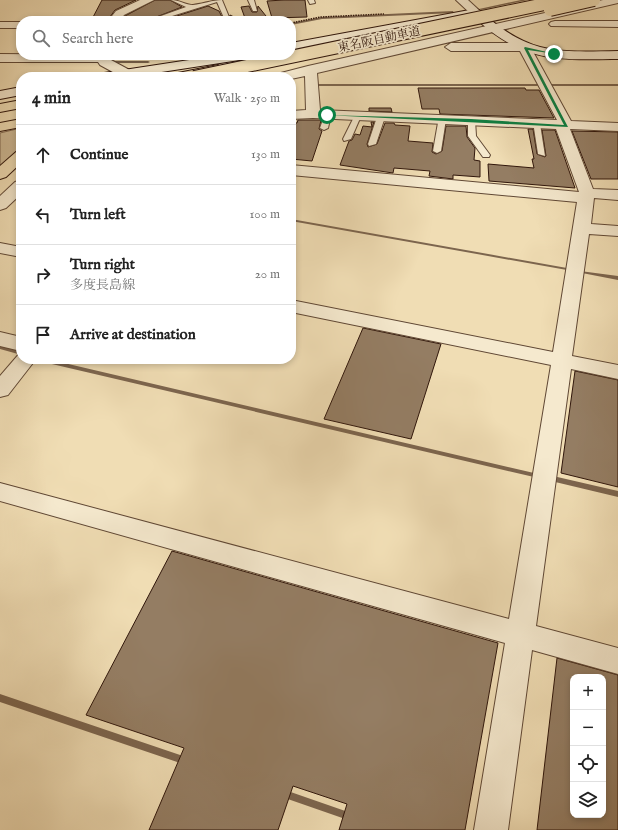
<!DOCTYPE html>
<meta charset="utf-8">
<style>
:root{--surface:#fff;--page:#f2f2f2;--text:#222;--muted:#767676;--line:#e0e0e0}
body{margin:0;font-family:"IM FELL English","Noto Serif JP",serif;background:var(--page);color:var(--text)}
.controls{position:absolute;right:12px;bottom:12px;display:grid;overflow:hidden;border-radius:8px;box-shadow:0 2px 6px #0003}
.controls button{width:36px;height:36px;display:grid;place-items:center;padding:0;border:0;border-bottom:1px solid var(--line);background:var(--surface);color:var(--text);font:20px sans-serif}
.stop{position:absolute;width:12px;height:12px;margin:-9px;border:3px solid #0b8043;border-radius:50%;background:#fff}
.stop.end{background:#0b8043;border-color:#fff;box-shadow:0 1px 4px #0008}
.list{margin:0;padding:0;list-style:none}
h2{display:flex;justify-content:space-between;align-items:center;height:52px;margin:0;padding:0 16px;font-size:17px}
h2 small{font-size:13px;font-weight:400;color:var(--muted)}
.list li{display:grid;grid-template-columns:26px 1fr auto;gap:12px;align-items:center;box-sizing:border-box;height:60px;padding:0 16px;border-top:1px solid var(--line)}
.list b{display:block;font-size:15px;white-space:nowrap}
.list p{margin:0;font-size:13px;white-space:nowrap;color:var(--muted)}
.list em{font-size:13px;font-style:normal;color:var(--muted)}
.icon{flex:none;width:22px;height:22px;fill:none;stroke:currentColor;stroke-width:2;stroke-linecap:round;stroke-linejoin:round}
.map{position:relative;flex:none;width:618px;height:830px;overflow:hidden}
.search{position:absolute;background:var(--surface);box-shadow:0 2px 6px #0003;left:16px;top:16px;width:280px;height:44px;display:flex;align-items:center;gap:10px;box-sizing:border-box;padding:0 14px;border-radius:16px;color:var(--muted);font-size:15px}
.panel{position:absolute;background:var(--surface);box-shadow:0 2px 6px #0003;left:16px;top:72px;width:280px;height:292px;border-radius:16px}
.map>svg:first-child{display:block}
.green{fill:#cfbb97;stroke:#806851}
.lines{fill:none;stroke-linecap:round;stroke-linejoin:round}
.stream{fill:#7c654e;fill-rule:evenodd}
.building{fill:#947d63;stroke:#30160b;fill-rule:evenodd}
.service-casing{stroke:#604835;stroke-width:2}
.minor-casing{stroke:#604835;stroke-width:2}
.tertiary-casing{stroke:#604835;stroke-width:2}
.secondary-casing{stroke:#30160b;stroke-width:2}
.motorway-casing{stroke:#30160b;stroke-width:2}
.path{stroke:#30160b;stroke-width:1.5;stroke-dasharray:1.5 1;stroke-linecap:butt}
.service{fill:#f5e9ce;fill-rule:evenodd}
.minor{fill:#f5e9ce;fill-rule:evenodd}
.tertiary{fill:#f5e9ce;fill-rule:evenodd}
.secondary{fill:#f5e9ce;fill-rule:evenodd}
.motorway{fill:#f0ddb4;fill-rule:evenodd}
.motorway-bridge-casing{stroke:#30160b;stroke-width:14;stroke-linecap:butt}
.motorway-bridge{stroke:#f0ddb4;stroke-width:12}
.route{fill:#0b8043}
.labels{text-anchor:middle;stroke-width:3.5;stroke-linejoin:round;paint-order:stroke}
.far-street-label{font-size:12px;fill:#30160b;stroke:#f5e9ce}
</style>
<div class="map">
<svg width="618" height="830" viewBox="0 0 618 830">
<rect width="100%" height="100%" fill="#f0ddb4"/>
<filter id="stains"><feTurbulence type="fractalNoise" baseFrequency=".005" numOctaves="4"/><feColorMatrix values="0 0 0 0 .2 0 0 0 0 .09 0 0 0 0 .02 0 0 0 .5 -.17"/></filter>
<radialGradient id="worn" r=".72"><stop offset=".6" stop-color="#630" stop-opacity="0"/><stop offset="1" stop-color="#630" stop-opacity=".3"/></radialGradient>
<polygon class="green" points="21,128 21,149 0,166 0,133"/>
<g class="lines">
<g class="stream">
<polygon points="521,0 528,0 481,10 479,9"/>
<polygon points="453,11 454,13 322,19 291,25 291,23 322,17"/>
<polygon points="114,61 148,61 150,62 148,63 113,63 112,62"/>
<polygon points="317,84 537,84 539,85 537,86 317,86"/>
<polygon points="551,84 618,84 618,86 552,86 550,85"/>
<polygon points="518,186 534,187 536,188 534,189 520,188 518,188"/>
<polygon points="291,219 567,268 569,269 567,270 291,221"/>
<polygon points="580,271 618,276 618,280 582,273 580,273"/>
<polygon points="0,345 17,350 19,347 21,346 21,352 18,354 0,349"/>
<polygon points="36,359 47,359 534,473 536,473 537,475 536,477 534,477 39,361"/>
<polygon points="553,476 618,491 618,497 551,481 550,479 551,477"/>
<polygon points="0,694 186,757 189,758 190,761 189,764 186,765 0,702"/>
<polygon points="282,789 351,813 354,814 355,817 354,820 351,821 282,797 279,796 278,793 279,790"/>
</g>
</g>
<g class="building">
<polygon points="102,0 136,0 115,10 107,21 91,21"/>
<polygon points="155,0 170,0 182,7 146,21 122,21 125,16"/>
<polygon points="284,0 305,0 307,17 272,18 267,1"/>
<polygon points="208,6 219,11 223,19 229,18 230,15 242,21 161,21"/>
<polygon points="249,6 252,12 257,12 258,6 270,21 246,21 241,7"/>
<polygon points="418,88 525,88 526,90 539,90 554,118 440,114 439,109 422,109"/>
<polygon points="369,108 391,108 392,112 369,111"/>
<polygon points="298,120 321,120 319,129 322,131 312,161 291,159 291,123 297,123"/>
<polygon points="371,122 374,122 367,144 368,147 377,144 385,123 394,123 395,125 410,126 408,141 433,143 432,152 436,154 442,151 446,126 466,126 467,137 475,148 474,160 480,161 480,177 453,175 453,179 429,176 430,171 394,168 393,173 340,165 349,141 352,140 355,134 360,135 363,126 372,127"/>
<polygon points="528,129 533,129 537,154 545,157 546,156 542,130 555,130 575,188 489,181 488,164 534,168 532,159 534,159"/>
<polygon points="572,131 618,132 618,179 591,179"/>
<polygon points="363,328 441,344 411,439 324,419"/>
<polygon points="575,371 618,380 618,487 561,473"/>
<polygon points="172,551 498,643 465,830 339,830 347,804 293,786 278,830 149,830 184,748 86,715"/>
<path d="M 557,658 L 618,675 L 618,830 L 537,830 ZM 573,677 L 603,677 L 603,815 L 573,815 Z"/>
</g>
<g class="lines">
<g class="service-casing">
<g id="service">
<path d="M 171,0 C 179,0 186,5 193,5 C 203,4 212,0 222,0 L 229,17 L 224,18 L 217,2 L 156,21 L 147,21 L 186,7 Z"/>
<polygon points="248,0 254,0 257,11 253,11"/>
<polygon points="308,0 314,0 315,3 310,4"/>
<polygon points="325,114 331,115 328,128 324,130 320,128"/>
<polygon points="355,115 361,116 351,139 344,141 343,139"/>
<polygon points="381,115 385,117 376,144 369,146 368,144 377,117"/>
<polygon points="439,117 446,119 441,151 437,153 433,151"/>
<polygon points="468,118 475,120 476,136 490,155 489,157 483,157 468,136"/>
<polygon points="533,122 540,124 545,156 538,154"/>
</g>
</g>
<g class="minor-casing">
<g id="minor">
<polygon points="140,0 154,0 124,15 120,21 108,21 116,11"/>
<polygon points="603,0 618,0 618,3 317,73 320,110 557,120 520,51 451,51 445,47 451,43 522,43 529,45 531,48 571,121 618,123 618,131 570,129 593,189 618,190 618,200 594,198 591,224 618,226 618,236 589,234 572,356 618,365 618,379 571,369 536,626 618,648 618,674 532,650 508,830 474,830 505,643 0,501 0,483 509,619 551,365 291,312 291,300 553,352 577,202 291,175 291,165 579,192 556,129 313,118 291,119 291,111 306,110 305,76 291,79 291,77 275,77 277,74 308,66"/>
<polygon points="555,21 618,21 618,27 551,26 549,24 551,22"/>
<rect x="0" y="22" width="21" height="6"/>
<polygon points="0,54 111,55 111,60 137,74 139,77 122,77 100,65 98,62 0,62"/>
<polygon points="21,180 21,194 6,208 0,210 0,196 15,182"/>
<polygon points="0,243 21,247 21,257 0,253"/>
<polygon points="0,332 21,337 21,351 0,346"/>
<polygon points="19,354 21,354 21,359 36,359 8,395 0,397 0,376"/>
</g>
</g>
<g class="tertiary-casing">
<polygon id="tertiary" points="456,0 468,0 481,12 475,15 471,14"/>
</g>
<g class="secondary-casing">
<g id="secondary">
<path d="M 475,9 L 479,10 C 529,55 554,52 618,51 L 618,59 C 554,60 522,62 473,16 L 291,51 L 291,43 Z"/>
<polygon points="222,55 252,55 246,59 129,77 97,77 104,73"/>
<polygon points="21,87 21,95 0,99 0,91"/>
</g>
</g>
<g class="motorway-casing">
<g id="motorway">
<polygon points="218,65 224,69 223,72 197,77 171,77 173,74"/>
<polygon points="21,100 21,108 0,112 0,104"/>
<polygon points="21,119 21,127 0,131 0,123"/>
<polygon points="21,150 21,163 6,177 0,179 0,166 16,152"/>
</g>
</g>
<polyline class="path" points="291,23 321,17 384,14"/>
<use href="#service" class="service"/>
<use href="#minor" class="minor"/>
<use href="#tertiary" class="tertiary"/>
<use href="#secondary" class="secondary"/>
<use href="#motorway" class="motorway"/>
<g class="motorway-bridge-casing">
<g id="motorway-bridge">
<polyline points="550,10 594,0"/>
<polyline points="194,77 564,0"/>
</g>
</g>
<use href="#motorway-bridge" class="motorway-bridge"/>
</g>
<polygon class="route" points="525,47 556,54 528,50 568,127 325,115 471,119 564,125 524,48"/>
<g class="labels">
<g class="far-street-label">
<text transform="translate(379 39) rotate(-12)" y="4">東名阪自動車道</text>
</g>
</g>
<rect width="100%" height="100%" filter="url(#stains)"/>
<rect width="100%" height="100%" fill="url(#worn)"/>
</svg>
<div class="controls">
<button>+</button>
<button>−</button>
<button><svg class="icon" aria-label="locate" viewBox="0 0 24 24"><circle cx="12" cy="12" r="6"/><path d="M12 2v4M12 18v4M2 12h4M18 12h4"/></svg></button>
<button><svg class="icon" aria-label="layers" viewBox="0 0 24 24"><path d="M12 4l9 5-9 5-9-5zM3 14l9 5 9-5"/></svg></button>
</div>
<div class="stop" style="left:327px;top:115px"></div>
<div class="stop end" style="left:554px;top:54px"></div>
<div class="search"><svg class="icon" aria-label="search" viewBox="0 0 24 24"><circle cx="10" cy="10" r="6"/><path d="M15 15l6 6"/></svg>Search here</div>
<section class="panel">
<h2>4 min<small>Walk · 250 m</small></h2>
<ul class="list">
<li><svg class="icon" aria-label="ahead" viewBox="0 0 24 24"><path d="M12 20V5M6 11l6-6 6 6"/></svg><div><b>Continue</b></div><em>130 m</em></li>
<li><svg class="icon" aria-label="left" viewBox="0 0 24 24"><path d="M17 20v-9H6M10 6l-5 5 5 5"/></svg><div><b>Turn left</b></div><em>100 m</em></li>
<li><svg class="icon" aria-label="right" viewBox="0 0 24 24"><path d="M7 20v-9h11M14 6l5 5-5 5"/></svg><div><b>Turn right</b><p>多度長島線</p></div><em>20 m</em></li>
<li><svg class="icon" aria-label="arrive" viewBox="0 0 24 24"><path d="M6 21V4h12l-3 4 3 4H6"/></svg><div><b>Arrive at destination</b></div></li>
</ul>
</section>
</div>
